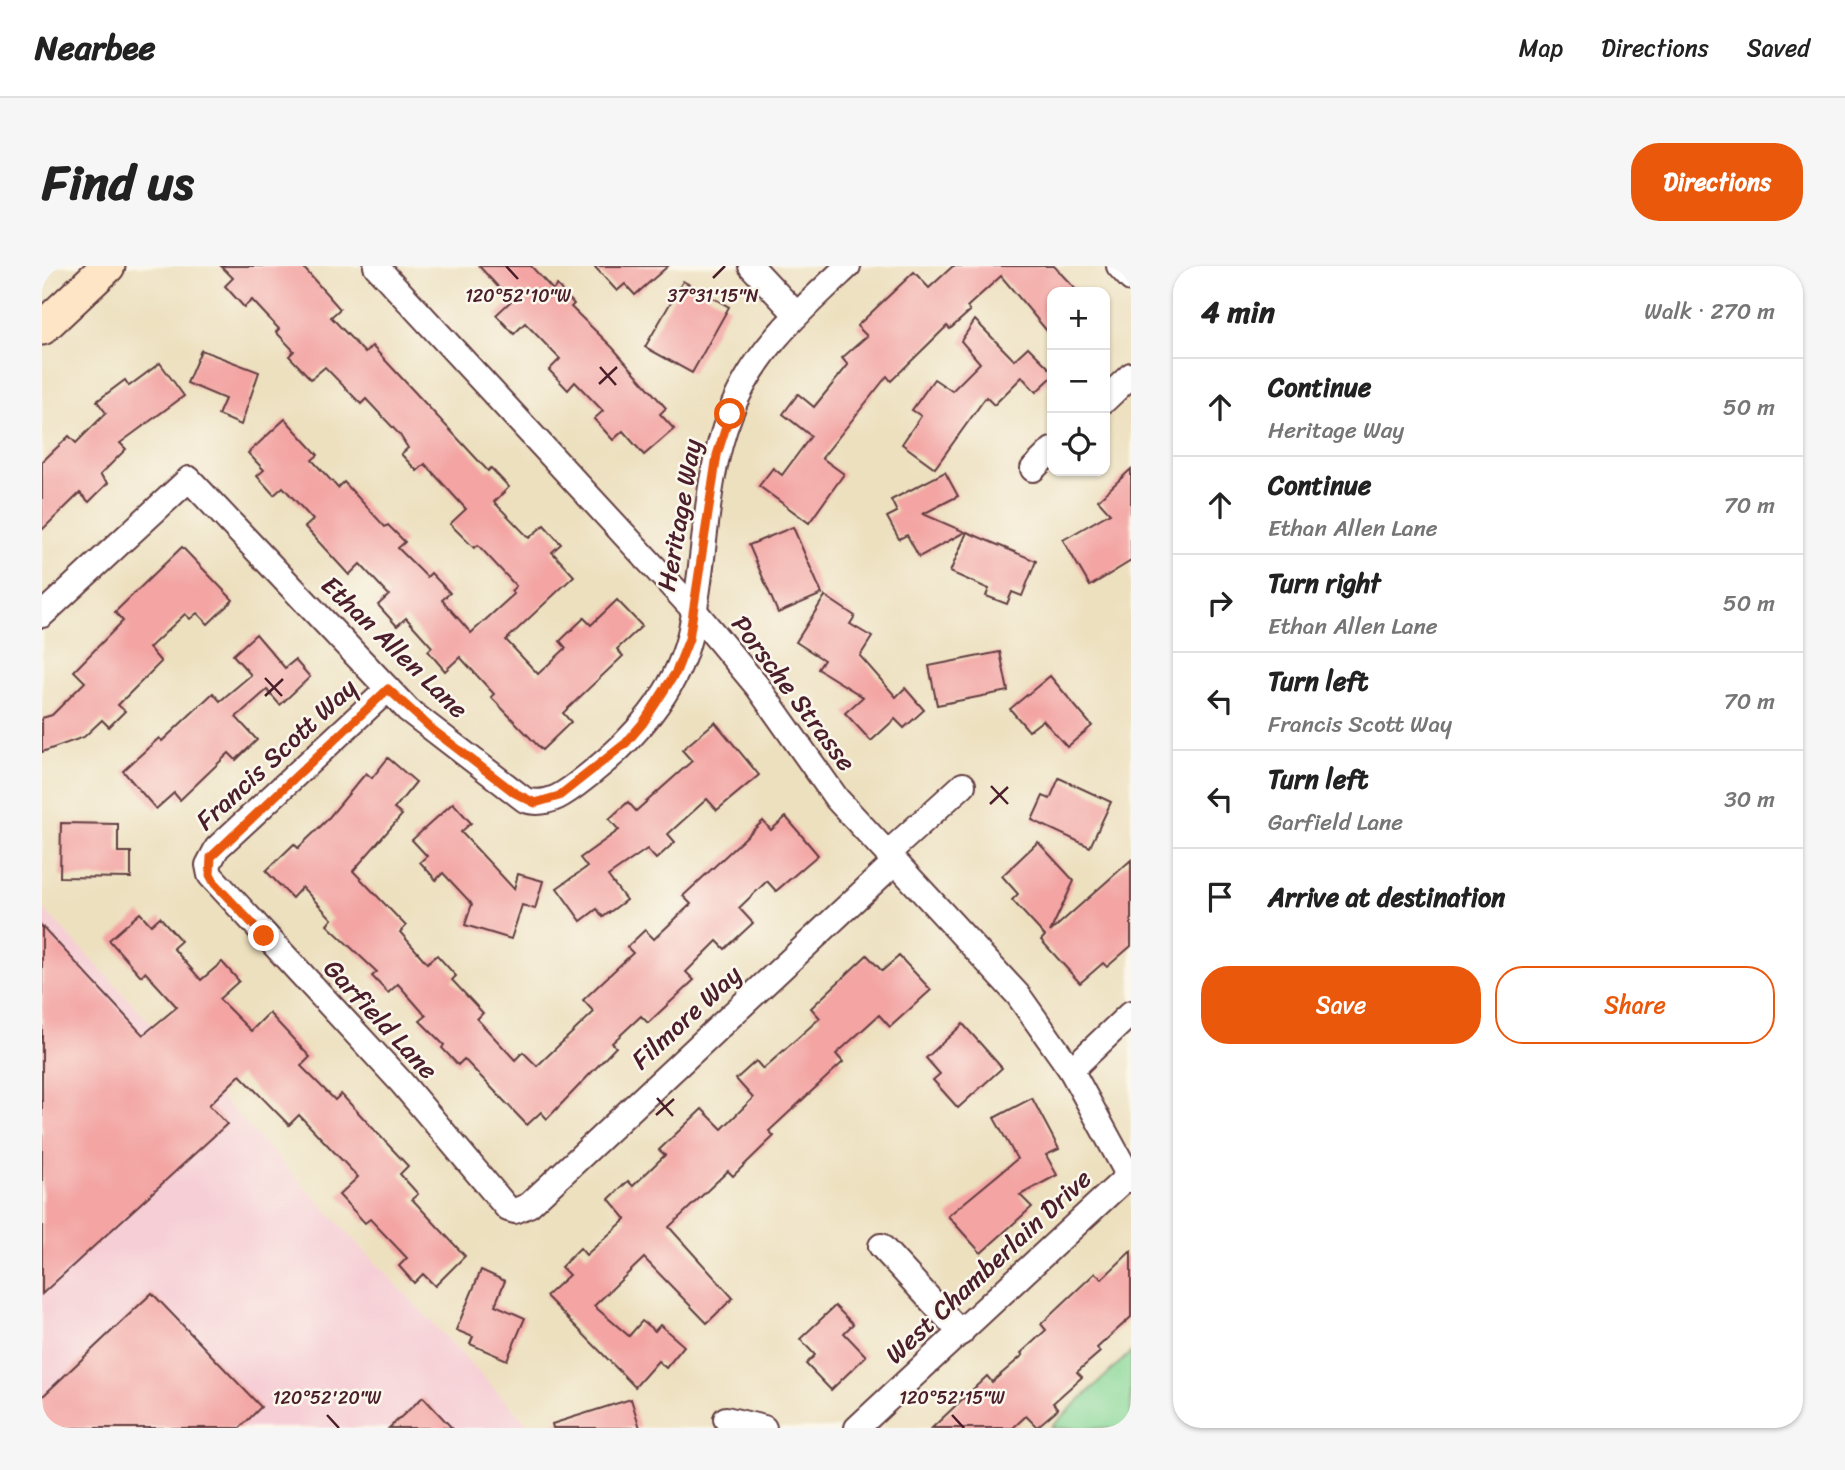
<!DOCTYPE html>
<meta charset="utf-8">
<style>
:root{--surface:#fff;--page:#f6f6f6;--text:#222;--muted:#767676;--line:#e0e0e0;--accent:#ea580c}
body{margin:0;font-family:Sriracha,sans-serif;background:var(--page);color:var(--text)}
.controls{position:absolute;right:21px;top:21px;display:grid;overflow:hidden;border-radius:14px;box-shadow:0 2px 5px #0004}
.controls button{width:63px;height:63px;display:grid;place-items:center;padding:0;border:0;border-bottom:2px solid var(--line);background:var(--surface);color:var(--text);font:35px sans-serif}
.stop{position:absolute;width:21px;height:21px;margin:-16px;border:5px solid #ea580c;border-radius:50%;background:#fff}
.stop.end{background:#ea580c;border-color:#fff;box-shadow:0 2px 7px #0008}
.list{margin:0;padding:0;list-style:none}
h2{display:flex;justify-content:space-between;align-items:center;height:91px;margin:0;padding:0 28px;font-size:30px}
h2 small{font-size:23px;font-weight:400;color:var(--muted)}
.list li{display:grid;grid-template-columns:46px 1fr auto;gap:21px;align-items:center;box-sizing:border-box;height:98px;padding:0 28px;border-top:2px solid var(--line)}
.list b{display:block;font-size:26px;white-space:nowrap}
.list p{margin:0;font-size:23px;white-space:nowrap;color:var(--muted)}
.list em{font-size:23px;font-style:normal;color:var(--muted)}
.actions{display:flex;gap:14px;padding:21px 28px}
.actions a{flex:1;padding:16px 0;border:2px solid var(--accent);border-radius:28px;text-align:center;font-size:24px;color:var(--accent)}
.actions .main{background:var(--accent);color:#fff}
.icon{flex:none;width:38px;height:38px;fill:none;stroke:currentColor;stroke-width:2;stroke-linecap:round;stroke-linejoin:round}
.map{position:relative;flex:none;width:1089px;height:1162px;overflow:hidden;border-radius:28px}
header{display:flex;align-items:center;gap:42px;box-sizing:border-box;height:98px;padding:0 35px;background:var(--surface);border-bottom:2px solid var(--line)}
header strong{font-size:33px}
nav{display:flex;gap:38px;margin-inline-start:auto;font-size:24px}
.intro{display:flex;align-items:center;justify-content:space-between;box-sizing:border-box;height:168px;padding:0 42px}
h1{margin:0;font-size:49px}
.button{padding:18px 32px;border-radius:28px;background:var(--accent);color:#fff;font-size:24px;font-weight:700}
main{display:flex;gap:42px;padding:0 42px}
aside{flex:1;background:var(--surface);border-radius:28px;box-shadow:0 2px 5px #0004}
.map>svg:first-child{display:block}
.built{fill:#f6cfd6}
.green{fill:#86d797;stroke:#687b61;stroke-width:2}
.building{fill:#f3a4a3}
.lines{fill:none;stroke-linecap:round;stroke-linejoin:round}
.street-casing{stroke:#623c41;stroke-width:28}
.secondary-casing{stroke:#623c41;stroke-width:37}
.street{stroke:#fff;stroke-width:24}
.secondary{stroke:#fde5c5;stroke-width:33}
.route{stroke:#ea580c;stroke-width:9}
.ticks{fill:none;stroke:#4a1f2b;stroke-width:2.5}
.labels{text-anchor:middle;stroke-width:5;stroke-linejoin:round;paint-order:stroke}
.street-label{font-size:26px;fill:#4a1f2b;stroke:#fbf7ec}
.ticks-label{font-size:18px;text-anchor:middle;fill:#4a1f2b;stroke:#fbf7ec;stroke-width:5;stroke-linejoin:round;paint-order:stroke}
</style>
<header>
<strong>Nearbee</strong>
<nav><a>Map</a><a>Directions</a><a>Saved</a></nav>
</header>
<div class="intro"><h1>Find us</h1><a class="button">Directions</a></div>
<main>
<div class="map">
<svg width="1089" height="1162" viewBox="0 0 1089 1162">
<rect width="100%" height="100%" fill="#fbf7ec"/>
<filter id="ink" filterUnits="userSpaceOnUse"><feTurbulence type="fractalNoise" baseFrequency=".0143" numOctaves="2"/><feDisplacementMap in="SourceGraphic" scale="14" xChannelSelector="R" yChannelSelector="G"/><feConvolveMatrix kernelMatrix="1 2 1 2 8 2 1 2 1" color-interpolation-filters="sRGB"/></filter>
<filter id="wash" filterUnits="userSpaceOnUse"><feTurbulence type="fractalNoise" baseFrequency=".00686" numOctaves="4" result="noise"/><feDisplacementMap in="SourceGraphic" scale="28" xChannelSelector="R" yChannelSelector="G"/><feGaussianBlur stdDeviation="1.57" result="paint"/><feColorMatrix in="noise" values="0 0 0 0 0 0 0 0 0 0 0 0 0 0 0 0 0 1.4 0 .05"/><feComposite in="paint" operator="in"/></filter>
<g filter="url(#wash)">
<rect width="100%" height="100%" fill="#ede0bf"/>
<polygon class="built" points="0,641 489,1162 0,1162"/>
<polygon class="green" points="1089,1086 1089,1162 1008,1162"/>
<g id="blocks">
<g class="building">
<polygon points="179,0 260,0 298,43 289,51 323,87 330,80 446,205 449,202 467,221 452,236 487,272 502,259 519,278 510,286 532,310 464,374 496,408 524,382 518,375 542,352 549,359 575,334 600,360 575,383 581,390 521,447 529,456 500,484 449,431 452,428 418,391 403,405 386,385 390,381 364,352 355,360 336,339 347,329 318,298 307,309 263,261 271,254 241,221 232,229 215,210 222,204 206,187 243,153 276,189 270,194 296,222 302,216 343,261 346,259 363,276 356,282 385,311 389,307 408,327 400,334 429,367 472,328 469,325 474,320 436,279 432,282 408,258 424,243 383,198 375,205 359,188 366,182 358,169 324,133 319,138 283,101 269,113 247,90 252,85 234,66 237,63 210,34 202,41 183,20 191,12"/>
<polygon points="437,0 489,0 511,24 515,19 532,38 529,41 570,81 624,142 618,148 632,163 602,189 581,165 571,174 552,153 561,145 533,116 526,124 507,104 518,93 483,57 472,68 454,49 469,35"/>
<polygon points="552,0 626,0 593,29 583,18 575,25"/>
<polygon points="911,0 1012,0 1036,26 1010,26 1010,71 959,10 925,41 928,45 908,63 905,60 849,115 845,110 780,192 802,208 767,257 717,220 731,202 740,209 769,170 741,148 756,128 772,141 806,99 800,92 825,70 815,60 872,6 887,22"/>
<polygon points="641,15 687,41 650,107 603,81"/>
<polygon points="933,54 972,94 986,81 1010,105 1010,111 994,126 980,111 952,139 944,131 893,202 860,178 879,150 870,144 892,113 910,125 938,97 919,75"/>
<polygon points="159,84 217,106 199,159 176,149 183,133 145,117"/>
<polygon points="118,97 142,130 78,177 84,183 58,209 66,217 47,236 38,227 0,264 0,196 27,170 34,177 64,147 55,135 83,114 87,120"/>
<polygon points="1089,203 1089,295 1048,320 1021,274 1068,247 1056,234"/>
<polygon points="903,206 916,230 881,248 923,266 877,291 865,269 857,273 845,251 855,246 849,234"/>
<polygon points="751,261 780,328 736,347 707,279"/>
<polygon points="925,266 994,295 980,330 970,326 965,338 944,330 947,323 908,306"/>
<polygon points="140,281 191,334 166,358 155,347 148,353 143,348 107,382 119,396 76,439 83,445 67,461 60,454 42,471 0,486 0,452 10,449 43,416 32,405 81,355 73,346"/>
<polygon points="783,330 813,350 808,358 830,371 818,390 854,431 863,422 882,444 862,462 853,453 829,475 803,447 821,431 776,403 782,394 754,376"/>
<polygon points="214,368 243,402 253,394 268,411 238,439 225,424 194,451 215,474 194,494 187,487 138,534 132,527 114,543 81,505 117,472 120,475 171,427 178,435 209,409 191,389"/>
<polygon points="958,386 966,425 895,439 887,400"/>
<polygon points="1008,410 1050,460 1025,481 1001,454 987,465 968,443"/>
<polygon points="673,456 717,509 675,544 665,533 626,568 633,576 614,593 605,583 566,610 584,634 561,651 555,643 539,655 515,622 545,601 538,592 577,564 567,553 586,536 594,545 650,495 640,484"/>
<polygon points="346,492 374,516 352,543 360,549 311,605 364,660 358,666 385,697 395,689 414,710 410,714 441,747 435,753 473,794 481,786 495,800 552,746 541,734 591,687 585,681 603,664 612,673 649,638 641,630 721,555 729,564 744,551 776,589 734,625 725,615 697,642 711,657 683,683 675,675 644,706 652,714 606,757 599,750 570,777 574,781 505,853 499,846 485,859 422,793 416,799 400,782 402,779 378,755 384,750 356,718 346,727 330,710 335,706 285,659 290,653 260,621 250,632 224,605 252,578 256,582 284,555 324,507 330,512"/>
<polygon points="1017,512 1069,536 1048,581 990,554 1001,530 1008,533"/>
<polygon points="411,537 429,557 419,566 472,623 476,608 501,615 493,643 480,639 469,673 423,659 430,638 401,607 394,614 378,596 385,590 370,574"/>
<polygon points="19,557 76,558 76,586 89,586 89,612 18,611"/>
<polygon points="996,576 1032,615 1008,666 1089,594 1089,680 1065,701 1061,697 1038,717 999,674 1003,670 970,634 976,628 960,610"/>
<polygon points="98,647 109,659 118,651 139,675 131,682 159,714 180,696 197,715 177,733 209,765 227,747 268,791 259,800 293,834 299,828 366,900 358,908 376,928 370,933 423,990 393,1020 381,1008 372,1017 357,1000 365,992 328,953 323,957 297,929 316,911 257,849 247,859 198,809 167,839 185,858 0,1028 0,660 101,769 135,741 103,706 99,710 67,674"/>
<polygon points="825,689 840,705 857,690 889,724 848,761 837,749 794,788 801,796 727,865 732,870 691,910 686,905 627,961 691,1032 665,1057 602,992 552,1040 587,1070 600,1055 613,1065 618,1059 642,1080 624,1102 616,1095 593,1121 504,1030 527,1009 519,1001 538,982 544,989 584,953 567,933 586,915 591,920 623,889 617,884 660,843 680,863 711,832 694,813 714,795 721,803 778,752 769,742"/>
<polygon points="921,758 960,802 916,842 891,814 898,808 884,792"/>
<polygon points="990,832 1017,883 1004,889 1015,909 978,929 990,941 939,987 906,950 975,893 952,852"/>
<polygon points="1089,985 1089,1051 1055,1082 1058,1086 1035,1106 1040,1111 1011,1137 1016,1143 995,1161 984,1150 971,1162 890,1162 945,1110 950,1116 981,1089 979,1087 1004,1064 999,1058 1053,1007 1060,1013"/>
<polygon points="439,1004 463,1015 453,1039 483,1052 465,1094 428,1078 431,1071 414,1064"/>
<polygon points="110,1027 219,1141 198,1162 0,1162 0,1131"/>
<polygon points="793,1040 811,1058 802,1067 824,1090 789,1124 764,1098 773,1089 758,1073"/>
<polygon points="381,1131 410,1162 347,1162"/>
<polygon points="589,1133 598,1162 511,1162 510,1158"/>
</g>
</g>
</g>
<g filter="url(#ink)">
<use href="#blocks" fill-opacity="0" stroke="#623c41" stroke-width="2"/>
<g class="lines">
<g class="street-casing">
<g id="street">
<polyline points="334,0 651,343 715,420 795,533 976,729 1029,804 1089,914"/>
<polyline points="709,0 754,48"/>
<polyline points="1077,0 1089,13"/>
<polyline points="1063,134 1089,109"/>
<polyline points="991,203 1010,184"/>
<path d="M 0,349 L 147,213 L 366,444 L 483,534 C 509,542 529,523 548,508 C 591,474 633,427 647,372 C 665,299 660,219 688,148 C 711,86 759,44 806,0"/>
<polyline points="346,423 175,582 166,599 168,609 359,816 466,943 473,945 487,939 853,596"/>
<polyline points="846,587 921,519"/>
<polyline points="1029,804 1089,747"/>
<polyline points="839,980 919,1067"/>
<polyline points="684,1153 722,1162"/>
<polyline points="815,1162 1086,910"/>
</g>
</g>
<g class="secondary-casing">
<polyline id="secondary" points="0,62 66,0"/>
</g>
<use href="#street" class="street"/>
<use href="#secondary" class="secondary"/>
</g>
</g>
<g class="lines" filter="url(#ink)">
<polyline class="route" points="222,670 173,618 168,609 169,591 346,423 391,464 473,527 493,537 517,530 584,477 601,457 634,406 647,373 675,189 688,148"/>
</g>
<path class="ticks" d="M 464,0 L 476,13M 671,12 L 683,0M 558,101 L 574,119M 557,118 L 575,101M 223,412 L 240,430M 223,430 L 241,413M 949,520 L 966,538M 948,538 L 966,521M 615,832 L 631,850M 614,849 L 632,833M 285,1149 L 297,1162M 910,1149 L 922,1162"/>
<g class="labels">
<g class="street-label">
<text transform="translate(637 249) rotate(-80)" y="9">Heritage Way</text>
<text transform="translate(353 381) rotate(44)" y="9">Ethan Allen Lane</text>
<text transform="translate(752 427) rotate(53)" y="9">Porsche Strasse</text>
<text transform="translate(234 488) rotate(-43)" y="9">Francis Scott Way</text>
<text transform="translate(644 751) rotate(-43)" y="9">Filmore Way</text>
<text transform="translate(339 753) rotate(47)" y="9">Garfield Lane</text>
<text transform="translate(946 1000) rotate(-43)" y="9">West Chamberlain Drive</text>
</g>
</g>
<g class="ticks-label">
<text x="671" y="36">37°31'15"N</text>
<text x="476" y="36">120°52'10"W</text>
<text x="285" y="1138">120°52'20"W</text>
<text x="910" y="1138">120°52'15"W</text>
</g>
</svg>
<div class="controls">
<button>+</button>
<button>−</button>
<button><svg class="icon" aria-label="locate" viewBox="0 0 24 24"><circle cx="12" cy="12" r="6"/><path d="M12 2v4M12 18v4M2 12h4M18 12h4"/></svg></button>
</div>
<div class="stop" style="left:688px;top:148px"></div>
<div class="stop end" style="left:222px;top:670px"></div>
</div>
<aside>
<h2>4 min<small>Walk · 270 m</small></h2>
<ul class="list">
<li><svg class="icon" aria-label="ahead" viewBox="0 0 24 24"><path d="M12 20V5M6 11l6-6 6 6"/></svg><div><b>Continue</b><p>Heritage Way</p></div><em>50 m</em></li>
<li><svg class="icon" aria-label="ahead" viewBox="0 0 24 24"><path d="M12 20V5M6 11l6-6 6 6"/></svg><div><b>Continue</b><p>Ethan Allen Lane</p></div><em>70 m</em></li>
<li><svg class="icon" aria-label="right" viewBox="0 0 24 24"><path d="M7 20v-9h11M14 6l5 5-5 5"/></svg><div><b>Turn right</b><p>Ethan Allen Lane</p></div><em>50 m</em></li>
<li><svg class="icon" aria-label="left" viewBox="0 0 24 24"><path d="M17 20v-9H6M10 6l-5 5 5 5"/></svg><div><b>Turn left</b><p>Francis Scott Way</p></div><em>70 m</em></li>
<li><svg class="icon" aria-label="left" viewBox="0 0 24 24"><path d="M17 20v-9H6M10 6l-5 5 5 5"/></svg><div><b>Turn left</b><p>Garfield Lane</p></div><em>30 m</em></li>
<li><svg class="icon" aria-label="arrive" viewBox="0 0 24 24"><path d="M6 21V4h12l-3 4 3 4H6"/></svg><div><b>Arrive at destination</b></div></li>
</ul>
<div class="actions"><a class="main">Save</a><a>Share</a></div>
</aside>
</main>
